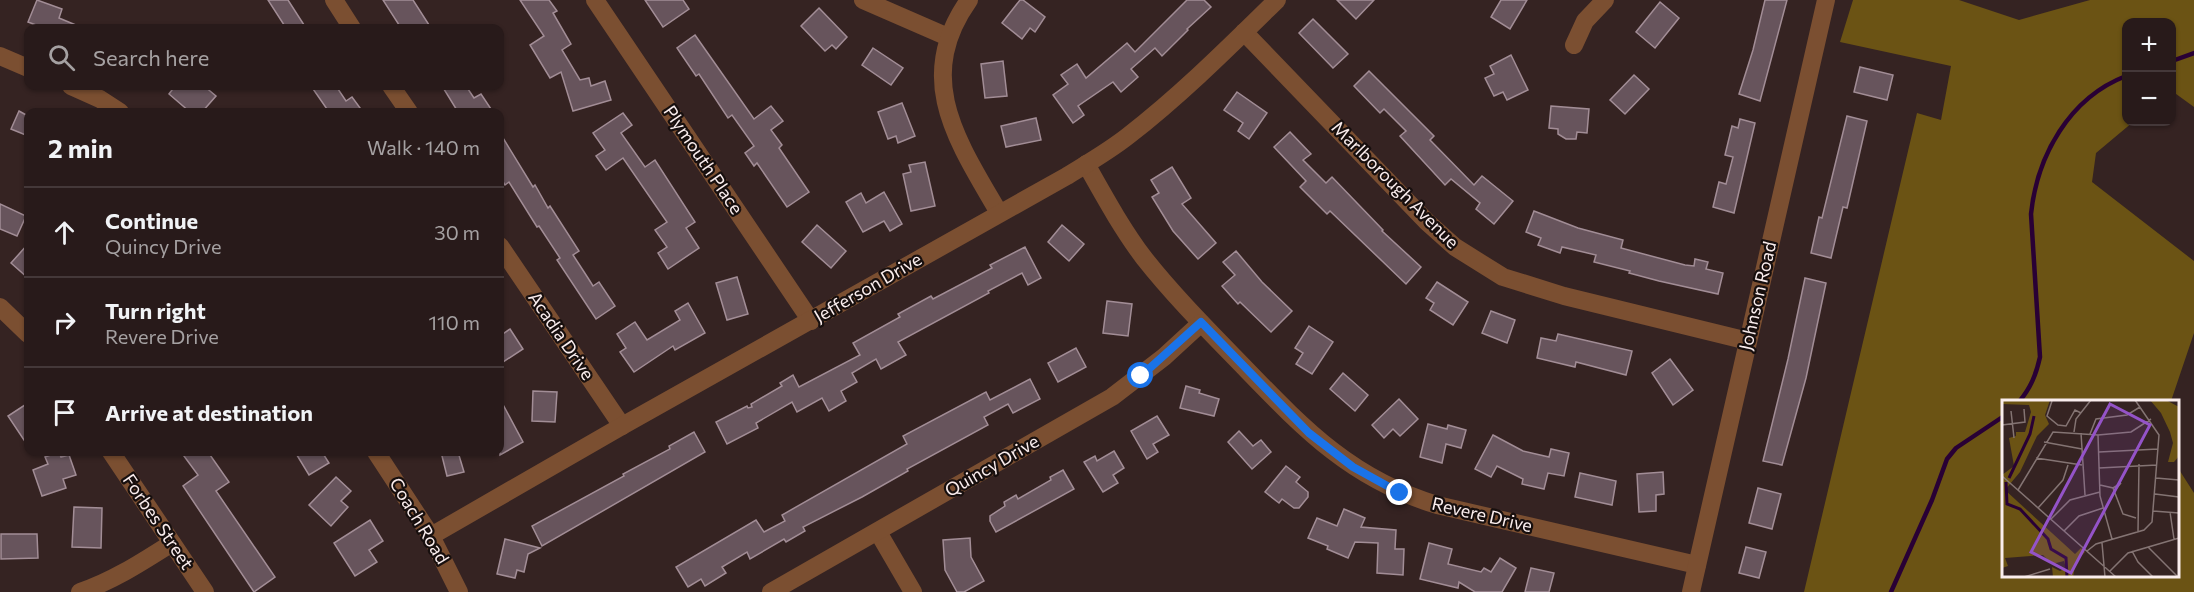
<!DOCTYPE html>
<meta charset="utf-8">
<style>
:root{--surface:#281a1a;--page:#302323;--text:#f1f3f6;--muted:#a5a1a2;--line:#443839}
body{margin:0;font-family:Commissioner,sans-serif;background:var(--page);color:var(--text)}
.controls{position:absolute;right:18px;top:18px;display:grid;overflow:hidden;border-radius:12px;box-shadow:0 2px 4px #0004}
.controls button{width:54px;height:54px;display:grid;place-items:center;padding:0;border:0;border-bottom:2px solid var(--line);background:var(--surface);color:var(--text);font:30px sans-serif}
.stop{position:absolute;width:18px;height:18px;margin:-14px;border:4px solid #1a73e8;border-radius:50%;background:#fff}
.stop.end{background:#1a73e8;border-color:#fff;box-shadow:0 2px 6px #0008}
.list{margin:0;padding:0;list-style:none}
h2{display:flex;justify-content:space-between;align-items:center;height:78px;margin:0;padding:0 24px;font-size:26px}
h2 small{font-size:20px;font-weight:400;color:var(--muted)}
.list li{display:grid;grid-template-columns:39px 1fr auto;gap:18px;align-items:center;box-sizing:border-box;height:90px;padding:0 24px;border-top:2px solid var(--line)}
.list b{display:block;font-size:22px;white-space:nowrap}
.list p{margin:0;font-size:20px;white-space:nowrap;color:var(--muted)}
.list em{font-size:20px;font-style:normal;color:var(--muted)}
.icon{flex:none;width:33px;height:33px;fill:none;stroke:currentColor;stroke-width:2;stroke-linecap:round;stroke-linejoin:round}
.map{position:relative;flex:none;width:2194px;height:592px;overflow:hidden}
.search{position:absolute;background:var(--surface);box-shadow:0 2px 4px #0004;left:24px;top:24px;width:480px;height:66px;display:flex;align-items:center;gap:15px;box-sizing:border-box;padding:0 21px;border-radius:12px;color:var(--muted);font-size:22px}
.panel{position:absolute;background:var(--surface);box-shadow:0 2px 4px #0004;left:24px;top:108px;width:480px;height:348px;border-radius:12px}
.map>svg:first-child{display:block}
.forest{fill:#6b5314}
.lines{fill:none;stroke-linecap:round;stroke-linejoin:round}
.stream{stroke:#290035;stroke-width:4.5}
.building{fill:#67545c;stroke:#a28d96;stroke-width:1.5}
.minor{stroke:#7b4f31;stroke-width:18}
.route{stroke:#1a73e8;stroke-width:8}
.labels{text-anchor:middle;stroke-width:4.5;stroke-linejoin:round;paint-order:stroke}
.street-label{font-size:18px;fill:#faeded;stroke:#170f0e}
.inset-river{fill:none;stroke:#290035;stroke-width:3}
.inset-road{fill:none;stroke:#847473;stroke-width:1.5}
.view{fill:#9453c8;fill-opacity:0.15;stroke:#9453c8;stroke-width:3}
.inset-edge{fill:none;stroke:#faeded;stroke-width:3}
</style>
<div class="map">
<svg width="2194" height="592" viewBox="0 0 2194 592">
<rect width="100%" height="100%" fill="#352322"/>
<polygon class="forest" points="1853,0 1959,0 2019,20 2090,0 2194,0 2194,107 2172,91 2172,22 2126,22 2126,122 2133,122 2096,153 2092,182 2194,261 2194,333 2171,401 2004,402 2004,576 2178,576 2178,468 2194,493 2194,592 1804,592 1917,113 1941,120 1951,66 1840,42"/>
<g class="lines">
<g class="stream">
<polyline points="2172,61 2194,53"/>
<path d="M 2019,402 C 2031,387 2036,375 2040,357 L 2031,214 C 2037,156 2069,98 2126,76"/>
<polyline points="1891,592 1932,500 1947,459 1956,448 2004,416"/>
</g>
</g>
<g class="building">
<polygon points="37,0 62,9 59,18 83,28 44,28 28,22"/>
<polygon points="268,0 288,0 306,28 286,28"/>
<polygon points="383,0 413,0 431,28 401,28"/>
<polygon points="520,0 549,0 557,11 553,13 571,44 562,50 580,80 589,78 591,86 605,81 611,100 573,111 561,72 550,78 530,45 544,36"/>
<polygon points="645,0 683,0 689,9 663,27"/>
<polygon points="1020,0 1023,0 1045,17 1035,32 1030,28 1022,39 1002,23"/>
<polygon points="1187,0 1204,0 1211,7 1187,29 1188,30 1162,56 1155,48 1131,69 1138,77 1121,92 1113,82 1078,106 1084,115 1073,123 1053,95 1068,84 1061,75 1077,64 1086,78 1127,43 1135,52"/>
<polygon points="1337,0 1374,0 1356,19"/>
<polygon points="1501,0 1527,0 1510,29 1491,17"/>
<polygon points="1765,0 1787,0 1760,101 1739,94 1753,50"/>
<polygon points="1660,2 1679,18 1655,48 1636,32"/>
<polygon points="819,8 847,37 836,49 832,45 825,51 801,26"/>
<polygon points="1313,19 1348,54 1333,68 1299,33"/>
<polygon points="695,35 754,119 771,106 783,121 771,130 782,145 779,148 809,192 787,207 757,163 754,166 745,153 754,146 732,115 728,118 699,74 696,76 677,48"/>
<polygon points="873,48 903,68 891,85 862,65"/>
<polygon points="1511,55 1528,90 1507,100 1503,92 1494,96 1485,78 1494,74 1490,66"/>
<polygon points="1003,61 1007,96 985,98 981,64"/>
<polygon points="1860,67 1893,75 1887,100 1854,92"/>
<polygon points="1369,71 1434,136 1430,140 1474,185 1482,176 1513,201 1494,224 1476,209 1480,203 1451,179 1445,185 1400,136 1406,131 1384,109 1380,113 1354,86"/>
<polygon points="1634,75 1649,89 1625,114 1610,100"/>
<polygon points="175,86 204,86 216,96 202,112 190,112 169,94"/>
<polygon points="311,86 336,86 346,101 352,97 363,112 329,112"/>
<polygon points="442,86 466,86 474,98 481,94 493,112 458,112"/>
<polygon points="1237,92 1267,113 1249,139 1238,131 1243,123 1224,110"/>
<polygon points="902,103 915,136 898,143 896,136 888,139 878,112"/>
<polygon points="1551,106 1589,109 1587,133 1577,132 1576,139 1566,139 1558,134 1558,129 1549,128"/>
<polygon points="19,111 28,116 28,136 11,129"/>
<polygon points="623,113 632,125 621,133 645,167 655,160 695,222 686,228 699,248 668,269 658,253 667,247 655,230 667,222 623,158 606,170 596,156 605,150 593,133"/>
<polygon points="1847,116 1867,121 1847,208 1843,207 1831,258 1811,253 1819,217 1822,218"/>
<polygon points="1036,118 1041,140 1006,147 1001,126"/>
<polygon points="1740,119 1755,123 1734,213 1713,207 1719,182 1726,184 1733,157 1725,155 1732,126 1738,128"/>
<polygon points="1290,132 1311,154 1303,160 1326,183 1332,177 1383,230 1382,231 1421,267 1406,284 1330,211 1327,214 1300,187 1306,181 1274,147"/>
<polygon points="500,133 533,187 535,185 548,208 550,206 579,251 573,255 588,278 593,286 599,282 615,306 596,319 557,260 560,258 539,226 537,227 509,182 505,185 500,176"/>
<polygon points="925,162 935,206 911,211 903,174 911,172 909,165"/>
<polygon points="1172,167 1191,198 1182,204 1216,243 1198,259 1173,231 1152,197 1159,193 1151,180"/>
<polygon points="884,192 902,224 890,231 884,221 863,232 846,202 861,193 866,203"/>
<polygon points="0,204 26,216 17,236 0,229"/>
<polygon points="1534,211 1578,228 1623,240 1621,248 1685,265 1694,266 1695,259 1708,262 1706,269 1723,273 1718,294 1659,281 1629,273 1630,271 1594,262 1596,255 1562,247 1560,253 1538,245 1541,238 1526,232"/>
<polygon points="817,225 846,251 831,268 802,242"/>
<polygon points="1062,225 1084,244 1069,261 1048,242"/>
<polygon points="28,244 28,278 11,263"/>
<polygon points="1025,247 1041,278 1028,285 1022,273 988,291 989,293 898,342 906,355 881,369 876,359 852,373 857,382 841,391 846,401 829,411 822,398 797,412 792,402 756,423 758,428 727,444 716,422 747,406 748,408 752,407 751,404 782,386 780,383 793,375 799,387 860,355 853,343 900,317 898,314 931,296 933,299 992,268 990,265"/>
<polygon points="1236,251 1262,282 1292,311 1271,332 1240,302 1238,304 1222,286 1235,275 1223,262"/>
<polygon points="737,277 748,314 727,320 716,283"/>
<polygon points="1805,278 1826,283 1806,378 1782,465 1763,461 1788,359"/>
<polygon points="1437,282 1468,302 1453,325 1430,310 1434,303 1426,298"/>
<polygon points="1107,301 1132,304 1128,336 1103,333"/>
<polygon points="688,303 705,333 675,350 673,346 634,372 620,352 626,348 617,334 635,322 647,340 680,320 675,311"/>
<polygon points="1491,311 1515,320 1507,343 1482,333"/>
<polygon points="1309,326 1333,342 1312,374 1296,364 1303,353 1295,348"/>
<polygon points="510,329 523,349 500,364 500,336"/>
<polygon points="1558,334 1632,351 1626,375 1576,362 1575,367 1537,358 1541,338 1556,341"/>
<polygon points="1076,348 1086,367 1058,382 1048,363"/>
<polygon points="1670,359 1693,390 1673,405 1652,373"/>
<polygon points="1343,373 1368,395 1355,411 1330,389"/>
<polygon points="1030,379 1040,399 1013,413 1008,404 984,417 988,425 907,469 908,471 862,497 803,527 805,531 786,542 784,539 750,559 747,552 722,567 726,573 705,586 701,579 688,587 676,567 756,520 764,532 785,521 782,515 907,444 903,436 986,392 990,400"/>
<polygon points="1186,386 1200,390 1199,393 1219,399 1214,416 1180,408"/>
<polygon points="533,391 557,392 555,422 532,421"/>
<polygon points="500,399 523,442 500,455"/>
<polygon points="1399,399 1418,419 1400,436 1393,429 1384,438 1372,425"/>
<polygon points="28,403 28,446 8,416"/>
<polygon points="1157,416 1169,435 1153,444 1158,452 1147,459 1131,431"/>
<polygon points="1428,424 1447,429 1448,425 1466,430 1461,448 1446,444 1442,463 1420,457"/>
<polygon points="1239,431 1253,446 1261,440 1271,452 1252,469 1228,442"/>
<polygon points="694,432 705,452 542,546 532,526 624,476 623,474 670,449 669,446"/>
<polygon points="1493,435 1523,451 1549,457 1551,449 1569,453 1564,476 1548,473 1544,489 1522,484 1523,479 1497,466 1491,477 1475,469"/>
<polygon points="1114,451 1124,468 1113,475 1118,483 1103,492 1084,462 1095,456 1097,461"/>
<polygon points="59,452 61,457 69,455 76,475 63,479 66,488 42,496 33,470 48,464 45,457"/>
<polygon points="181,452 208,452 229,482 216,491 275,577 254,592 183,486 198,475"/>
<polygon points="295,452 322,452 329,463 309,475"/>
<polygon points="441,452 458,452 464,472 447,476"/>
<polygon points="1286,466 1300,477 1296,482 1308,492 1308,497 1299,508 1294,508 1282,499 1279,503 1265,492"/>
<polygon points="1063,470 1074,489 996,532 990,521 990,516 1005,506 1004,502 1016,495 1018,499 1051,480 1050,477"/>
<polygon points="1663,472 1664,494 1656,495 1656,511 1639,512 1637,474"/>
<polygon points="1580,473 1616,481 1612,505 1575,497"/>
<polygon points="336,477 351,491 341,501 348,507 331,526 309,505"/>
<polygon points="1758,488 1781,494 1772,529 1749,523"/>
<polygon points="74,507 102,508 101,548 72,547"/>
<polygon points="1344,509 1365,518 1361,527 1396,530 1395,549 1404,549 1403,575 1377,573 1378,543 1355,542 1348,558 1327,549 1328,546 1308,538 1317,518 1337,526"/>
<polygon points="370,520 383,541 369,550 377,562 355,576 334,543"/>
<polygon points="1,534 37,534 38,558 1,559"/>
<polygon points="970,538 971,557 984,581 964,592 957,592 945,570 943,540"/>
<polygon points="505,539 540,548 528,554 524,572 517,570 515,578 497,574"/>
<polygon points="1429,543 1452,549 1448,564 1481,572 1484,568 1491,572 1500,558 1516,568 1502,592 1475,592 1459,582 1458,588 1420,579"/>
<polygon points="1746,547 1766,552 1759,578 1739,573"/>
<polygon points="1531,568 1554,573 1549,592 1525,592"/>
</g>
<g class="lines">
<g class="minor">
<polyline points="334,0 352,28"/>
<polyline points="595,0 811,321"/>
<polyline points="863,0 948,37"/>
<path d="M 969,0 C 913,79 958,142 999,213"/>
<polyline points="1244,32 1427,222 1455,247 1503,277 1564,296 1748,341"/>
<polyline points="1574,45 1585,21 1605,0"/>
<polyline points="0,56 28,68"/>
<polyline points="71,86 100,99 120,112"/>
<polyline points="391,86 409,112"/>
<path d="M 1086,164 C 1104,196 1122,229 1144,258 C 1174,296 1209,331 1243,366 C 1304,429 1351,479 1437,505 L 1697,565"/>
<polyline points="500,246 622,426"/>
<polyline points="0,307 28,334"/>
<polyline points="111,452 205,592"/>
<polyline points="376,452 431,536 459,592"/>
<polyline points="878,532 913,592"/>
<path d="M 431,536 L 622,426 L 1067,176 C 1088,163 1109,151 1128,136 C 1181,95 1229,47 1277,0"/>
<path d="M 80,592 C 113,581 142,562 172,543"/>
<polyline points="771,592 1112,397 1164,357 1201,323"/>
<polyline points="1691,592 1826,0"/>
</g>
</g>
<g class="lines">
<polyline class="route" points="1141,376 1201,322 1309,433 1353,467 1400,493"/>
</g>
<g class="labels">
<g class="street-label">
<text transform="translate(703 160) rotate(56)" y="6">Plymouth Place</text>
<text transform="translate(1395 185) rotate(45)" y="6">Marlborough Avenue</text>
<text transform="translate(868 288) rotate(-30)" y="6">Jefferson Drive</text>
<text transform="translate(1758 296) rotate(-77)" y="6">Johnson Road</text>
<text transform="translate(561 336) rotate(56)" y="6">Acadia Drive</text>
<text transform="translate(992 466) rotate(-30)" y="6">Quincy Drive</text>
<text transform="translate(1482 515) rotate(13)" y="6">Revere Drive</text>
<text transform="translate(419 521) rotate(59)" y="6">Coach Road</text>
<text transform="translate(158 522) rotate(56)" y="6">Forbes Street</text>
</g>
</g>
<g transform="translate(2002 400)">
<rect width="177" height="177" fill="#352322"/>
<path d="M 0,0 L 48,0 L 43,15 L 47,24 L 35,36 L 18,72 L 3,90 L 73,154 L 79,148 L 83,152 L 74,161 L 71,177 L 51,177 L 50,167 L 58,171 L 64,168 L 62,161 L 50,164 L 41,155 L 3,158 L 6,166 L 0,168 L 0,75 L 12,66 L 7,38 L 14,36 L 14,32 L 23,32 L 29,12 L 27,5 L 0,4 ZM 148,0 L 164,0 L 177,7 L 177,56 L 172,62 L 166,62 L 171,43 L 168,32 L 159,13 Z" fill="#6b5314"/>
<path class="inset-river" d="M 7,78 L 28,34 L 32,16M 4,82 L 5,104 L 18,109 L 46,139 L 49,149 L 64,158 L 65,177"/>
<path class="inset-road" d="M 50,1 L 45,16 L 56,25 L 64,26 L 73,10 L 79,13M 9,11 L 12,38M 0,25 L 23,22 L 22,9M 72,32 L 74,19 L 89,0M 79,33 L 83,95M 88,34 L 94,19 L 125,15 L 138,7M 96,35 L 98,96 L 110,139M 42,42 L 80,49M 97,52 L 156,49M 34,58 L 80,65M 97,68 L 155,65M 0,76 L 114,177M 154,78 L 177,80M 98,85 L 111,88 L 121,114 L 134,118M 111,88 L 119,83 L 113,90M 16,90 L 51,32 L 96,35 L 129,32 L 149,19M 153,94 L 177,97M 36,108 L 61,80 L 66,65M 151,111 L 177,113M 168,112 L 172,139M 49,119 L 68,100 L 98,92M 62,131 L 77,116 L 101,108M 136,132 L 137,64M 100,143 L 103,177M 146,147 L 176,177M 85,151 L 94,144 L 142,130 L 150,122 L 157,35 L 133,0M 130,151 L 136,162 L 151,177M 108,171 L 126,153 L 177,138M 22,177 L 48,169"/>
<path class="view" d="M 108,4 L 148,25 L 69,173 L 29,152 Z"/>
<rect width="177" height="177" class="inset-edge"/>
</g>
</svg>
<div class="controls">
<button>+</button>
<button>−</button>
</div>
<div class="stop" style="left:1141px;top:376px"></div>
<div class="stop end" style="left:1400px;top:493px"></div>
<div class="search"><svg class="icon" aria-label="search" viewBox="0 0 24 24"><circle cx="10" cy="10" r="6"/><path d="M15 15l6 6"/></svg>Search here</div>
<section class="panel">
<h2>2 min<small>Walk · 140 m</small></h2>
<ul class="list">
<li><svg class="icon" aria-label="ahead" viewBox="0 0 24 24"><path d="M12 20V5M6 11l6-6 6 6"/></svg><div><b>Continue</b><p>Quincy Drive</p></div><em>30 m</em></li>
<li><svg class="icon" aria-label="right" viewBox="0 0 24 24"><path d="M7 20v-9h11M14 6l5 5-5 5"/></svg><div><b>Turn right</b><p>Revere Drive</p></div><em>110 m</em></li>
<li><svg class="icon" aria-label="arrive" viewBox="0 0 24 24"><path d="M6 21V4h12l-3 4 3 4H6"/></svg><div><b>Arrive at destination</b></div></li>
</ul>
</section>
</div>
